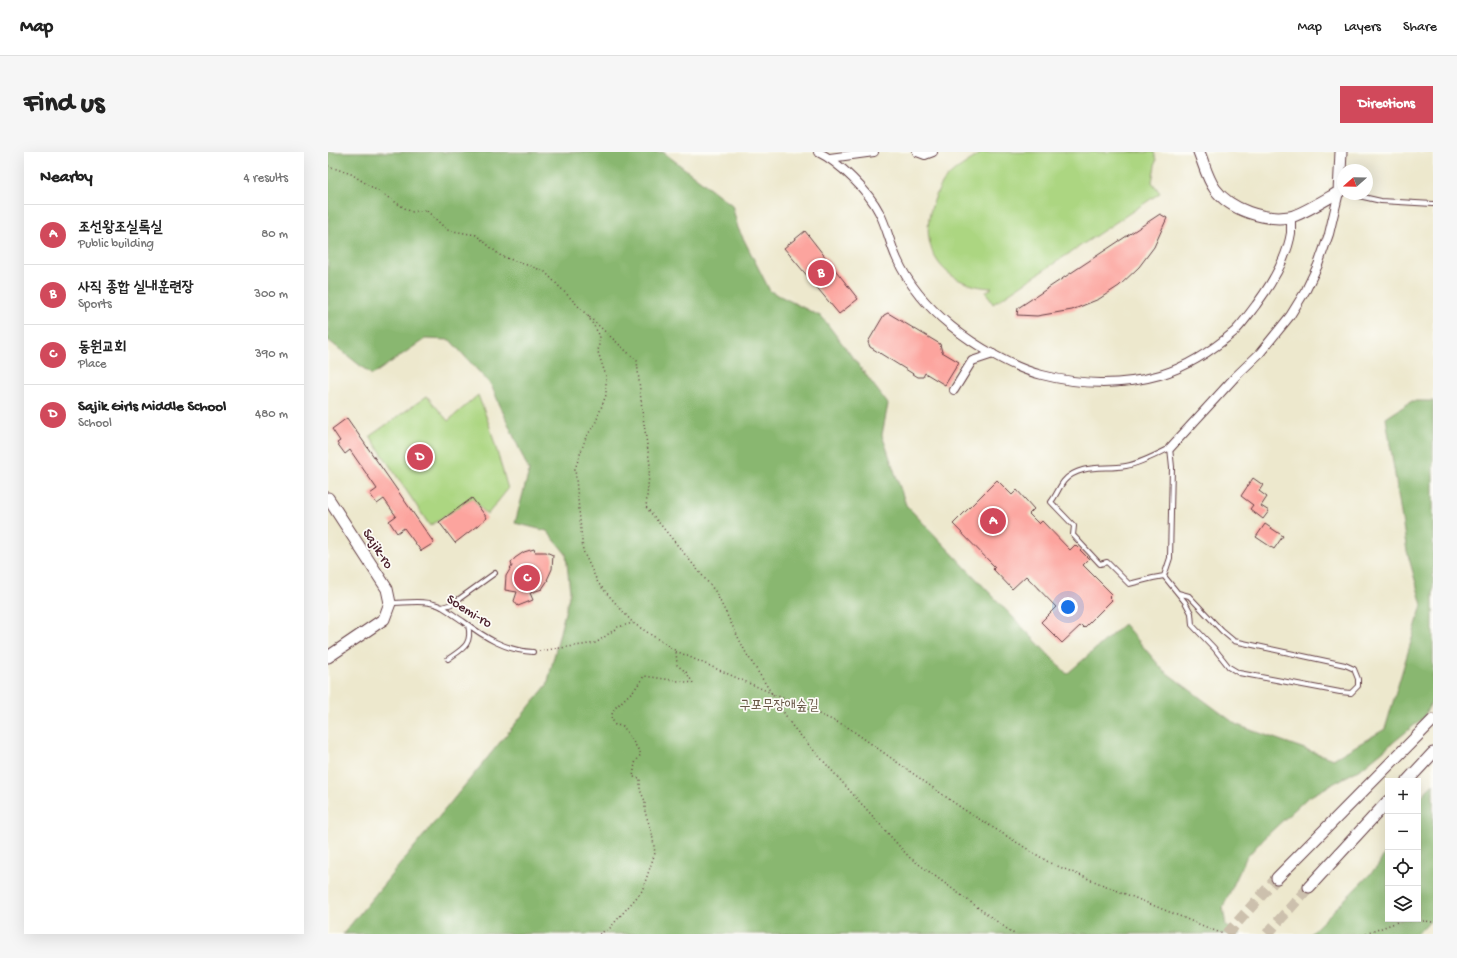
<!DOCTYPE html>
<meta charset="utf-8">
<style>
:root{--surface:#fff;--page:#f6f6f6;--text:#222;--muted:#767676;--line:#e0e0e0;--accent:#d1495b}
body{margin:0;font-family:"Gochi Hand","Poor Story",sans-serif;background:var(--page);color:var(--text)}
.controls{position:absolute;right:12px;bottom:12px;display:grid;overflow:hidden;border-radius:0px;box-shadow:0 4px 16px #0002}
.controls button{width:36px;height:36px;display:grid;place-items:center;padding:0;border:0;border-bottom:1px solid var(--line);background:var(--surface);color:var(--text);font:20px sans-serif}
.compass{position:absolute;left:1009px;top:12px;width:36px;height:36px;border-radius:50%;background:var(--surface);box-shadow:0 4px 16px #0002;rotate:250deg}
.you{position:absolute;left:740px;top:455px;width:14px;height:14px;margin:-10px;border:3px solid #fff;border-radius:50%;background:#1a73e8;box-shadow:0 0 0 6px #1a73e833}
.badge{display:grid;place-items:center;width:26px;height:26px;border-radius:50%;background:var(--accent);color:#fff;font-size:13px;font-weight:700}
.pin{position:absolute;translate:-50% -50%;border:2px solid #fff;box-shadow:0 1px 4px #0006}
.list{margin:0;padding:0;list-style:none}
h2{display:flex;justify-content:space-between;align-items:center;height:52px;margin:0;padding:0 16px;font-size:17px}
h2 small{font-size:13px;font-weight:400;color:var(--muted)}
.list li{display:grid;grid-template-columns:26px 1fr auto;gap:12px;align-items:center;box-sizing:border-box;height:60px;padding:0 16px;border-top:1px solid var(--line)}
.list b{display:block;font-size:15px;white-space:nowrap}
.list p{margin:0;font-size:13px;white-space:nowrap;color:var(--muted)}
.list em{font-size:13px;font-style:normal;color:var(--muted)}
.icon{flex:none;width:22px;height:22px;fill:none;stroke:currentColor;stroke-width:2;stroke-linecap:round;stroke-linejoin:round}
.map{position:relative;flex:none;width:1105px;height:782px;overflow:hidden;border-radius:0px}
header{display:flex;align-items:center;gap:24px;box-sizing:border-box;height:56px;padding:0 20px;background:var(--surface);border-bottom:1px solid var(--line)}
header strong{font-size:19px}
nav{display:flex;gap:22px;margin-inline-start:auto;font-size:14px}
.intro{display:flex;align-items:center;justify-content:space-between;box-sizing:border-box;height:96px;padding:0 24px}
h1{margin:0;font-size:28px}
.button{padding:10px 18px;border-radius:0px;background:var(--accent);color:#fff;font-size:14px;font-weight:700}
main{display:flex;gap:24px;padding:0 24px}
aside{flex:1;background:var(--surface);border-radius:0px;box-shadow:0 4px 16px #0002}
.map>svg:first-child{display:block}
.green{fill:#acd681;stroke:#7b7a56}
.forest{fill:#89b76f;stroke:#6a6b4d}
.building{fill:#fca49e}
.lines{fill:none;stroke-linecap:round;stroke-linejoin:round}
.secondary-tunnel{stroke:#ccc0ad;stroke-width:11;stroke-dasharray:11 5.5;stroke-linecap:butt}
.lane-casing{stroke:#623d43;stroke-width:6}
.street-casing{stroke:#623d43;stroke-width:10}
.secondary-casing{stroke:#623d43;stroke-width:13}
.path{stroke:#623d43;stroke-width:1.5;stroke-dasharray:1 3;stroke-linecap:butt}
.lane{stroke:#fff;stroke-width:4}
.street{stroke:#fff;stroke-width:8}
.secondary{stroke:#fff;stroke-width:11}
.labels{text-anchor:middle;stroke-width:3.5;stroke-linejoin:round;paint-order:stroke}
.street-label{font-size:14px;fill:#4a1f2b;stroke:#fdfcf7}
.park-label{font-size:14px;fill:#675645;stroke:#fdfcf7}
</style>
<header>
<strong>Map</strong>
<nav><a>Map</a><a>Layers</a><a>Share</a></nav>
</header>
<div class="intro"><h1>Find us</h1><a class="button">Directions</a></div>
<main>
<aside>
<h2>Nearby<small>4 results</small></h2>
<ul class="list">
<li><span class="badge">A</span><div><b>조선왕조실록실</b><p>Public building</p></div><em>80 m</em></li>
<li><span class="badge">B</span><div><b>사직 종합 실내훈련장</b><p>Sports</p></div><em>300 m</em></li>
<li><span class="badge">C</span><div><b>동원교회</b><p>Place</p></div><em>390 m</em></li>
<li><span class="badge">D</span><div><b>Sajik Girls Middle School</b><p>School</p></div><em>480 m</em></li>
</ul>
</aside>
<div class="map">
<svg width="1105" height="782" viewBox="0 0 1105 782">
<rect width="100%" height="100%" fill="#fdfcf7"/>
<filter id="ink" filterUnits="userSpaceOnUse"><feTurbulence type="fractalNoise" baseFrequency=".025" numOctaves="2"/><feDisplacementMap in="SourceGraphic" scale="8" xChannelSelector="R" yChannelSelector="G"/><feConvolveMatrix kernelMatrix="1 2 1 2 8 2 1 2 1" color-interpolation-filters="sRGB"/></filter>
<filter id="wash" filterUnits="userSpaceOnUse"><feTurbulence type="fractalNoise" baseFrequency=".012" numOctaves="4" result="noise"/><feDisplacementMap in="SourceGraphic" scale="16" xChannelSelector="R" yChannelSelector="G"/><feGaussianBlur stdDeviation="0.9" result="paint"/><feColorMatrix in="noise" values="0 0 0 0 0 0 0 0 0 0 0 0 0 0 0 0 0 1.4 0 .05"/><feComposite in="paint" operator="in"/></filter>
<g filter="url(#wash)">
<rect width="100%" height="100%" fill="#ede8cd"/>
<g class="green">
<path d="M 655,0 L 826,0 L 828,8 L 824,30 L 832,41 L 665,152 L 658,140 L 664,136 C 619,134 591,102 603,57 C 606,48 610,37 616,29 C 626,17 642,9 655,0 Z"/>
<polygon points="150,243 161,272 180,337 159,363 144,346 102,374 42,284 99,244 120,269"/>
</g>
<g class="forest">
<polygon points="0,0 335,0 404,53 410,76 442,139 494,165 560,252 554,283 578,353 739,522 796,472 835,518 909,573 1005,607 1057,577 1094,453 1079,399 1058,266 1084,249 1105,249 1105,547 1095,566 1034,616 979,646 935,687 918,706 895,755 898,774 913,782 15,782 219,533 242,440 238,402 219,379 187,371 201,319 163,233 122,188 97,187 44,223 0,188"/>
<polygon points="1105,632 1105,767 1088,782 982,782 1050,714 1060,695 1060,767 1090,767 1090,647"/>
</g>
<g id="blocks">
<g class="building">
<polygon points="832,62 839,66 826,95 811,115 791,134 771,147 744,158 709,164 689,163 690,156"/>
<polygon points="477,79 530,147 511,162 456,96"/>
<polygon points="560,161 612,192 614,200 631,210 617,233 597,221 595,225 590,225 542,195 540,190 556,163"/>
<polygon points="19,266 106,391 93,399 76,376 69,381 61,369 68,364 56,347 49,352 42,342 49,337 22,298 17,302 9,291 12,289 4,277"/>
<polygon points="925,326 935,333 931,339 939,345 933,354 941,359 935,367 922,357 925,353 913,344"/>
<polygon points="669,328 684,343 689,338 706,357 701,362 711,372 714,369 742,398 747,393 761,407 755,413 784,442 781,445 784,448 756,476 753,473 734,491 713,470 728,455 698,424 684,437 665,417 667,415 625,372"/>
<polygon points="144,346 159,366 127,391 111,370"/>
<polygon points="937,372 955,384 946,397 928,385"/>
<polygon points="206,397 207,400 218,400 225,403 224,417 219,428 220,428 214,437 202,441 205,448 190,454 186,449 189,440 177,438 178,424 184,414 183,411 187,406 196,400"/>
</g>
</g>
</g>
<g filter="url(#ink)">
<use href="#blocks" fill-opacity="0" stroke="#623d43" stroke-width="1"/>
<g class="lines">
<g class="secondary-tunnel">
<polyline points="899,782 949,726"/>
<polyline points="939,782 981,735"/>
</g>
<g class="lane-casing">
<g id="lane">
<polyline points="1022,42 1053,49 1105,52"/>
<path d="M 842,296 L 844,315 L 842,406 L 836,424 L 825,426 L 801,432 L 779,410 L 772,412 L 745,383 L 746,374 L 723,350 C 728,344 731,335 736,329 C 752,311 778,318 798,314 C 813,311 828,303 842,296 Z"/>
<polyline points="836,424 857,450 863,461 864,473 886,496 901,515 911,521 1012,540 1023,541 1030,534 1030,527 1026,517 1017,513 906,489 894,479 861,444 850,441"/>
<path d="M 62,451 C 79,451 99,447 114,455 C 121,459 128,465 135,469 C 156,485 178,499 205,500"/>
<polyline points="114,455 124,452 167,421"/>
<path d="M 120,507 C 134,497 145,493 140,473"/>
</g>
</g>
<g class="street-casing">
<g id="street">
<path d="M 490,0 C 511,10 541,40 551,60 C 559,75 562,92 569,107 C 581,134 601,156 623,174 C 646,193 685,216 714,223 C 752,233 794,234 832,223 C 859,215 886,197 907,179 C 915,171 921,162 928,153 C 942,134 959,106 963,81 C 963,76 963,70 963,65"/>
<polyline points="589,0 597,3 605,0"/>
<polyline points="502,6 546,0"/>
<polyline points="626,238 644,209 665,202"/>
<polyline points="842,296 908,224 932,201 962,164 978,138 990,113 1001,82 1011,40"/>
</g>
</g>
<g class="secondary-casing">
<g id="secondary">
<path d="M 871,0 C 876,12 879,26 887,37 C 902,58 937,69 962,65 C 973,63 1000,46 1011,40 L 1013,0"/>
<polyline points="0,346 59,437 62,451 56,467 0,505"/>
<polyline points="1079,629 1105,601"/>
<polyline points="949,726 1105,568"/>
<polyline points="981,735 1060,649"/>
</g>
</g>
<g class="path">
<polyline points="0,14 23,22 83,60 98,58 119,78 148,83 173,104 216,119 258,162 309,209 314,258 322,313 318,355 387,439 418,501 465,575 581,705 686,782"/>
<polyline points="260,164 272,184 270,200 278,224 278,243 267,272 258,285 247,317 255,399 270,431 305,471 348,499 349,513 358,520 365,531 316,524 307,537 286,557 283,565 287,573 295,574 313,602 307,611 305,625 312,626 312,638 317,649 317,660 324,681 327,701 314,739 282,776 271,782"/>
<polyline points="211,499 268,491 290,475 305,471"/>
<polyline points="348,499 518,574 635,657 722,711 895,782"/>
<polyline points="1038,782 1077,767 1105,770"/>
</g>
<use href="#lane" class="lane"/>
<use href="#street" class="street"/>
<use href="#secondary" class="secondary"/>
</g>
</g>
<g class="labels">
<g class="street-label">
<text transform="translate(51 396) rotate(57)" y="5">Sajik-ro</text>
<text transform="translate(142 458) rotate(32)" y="5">Soemi-ro</text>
</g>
<g class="park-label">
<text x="451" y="557">구포무장애숲길</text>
</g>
</g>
</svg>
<div class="controls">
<button>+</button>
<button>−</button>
<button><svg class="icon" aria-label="locate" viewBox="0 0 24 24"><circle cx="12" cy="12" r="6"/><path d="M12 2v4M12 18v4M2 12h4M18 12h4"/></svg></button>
<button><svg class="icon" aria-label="layers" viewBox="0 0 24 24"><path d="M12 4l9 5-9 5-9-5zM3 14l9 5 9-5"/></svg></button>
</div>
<svg class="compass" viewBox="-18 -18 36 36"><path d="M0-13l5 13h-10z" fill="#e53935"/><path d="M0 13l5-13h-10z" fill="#767676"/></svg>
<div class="you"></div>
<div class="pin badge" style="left:665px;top:369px">A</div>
<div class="pin badge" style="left:493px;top:121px">B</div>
<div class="pin badge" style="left:199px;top:426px">C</div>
<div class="pin badge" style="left:92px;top:305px">D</div>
</div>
</main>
